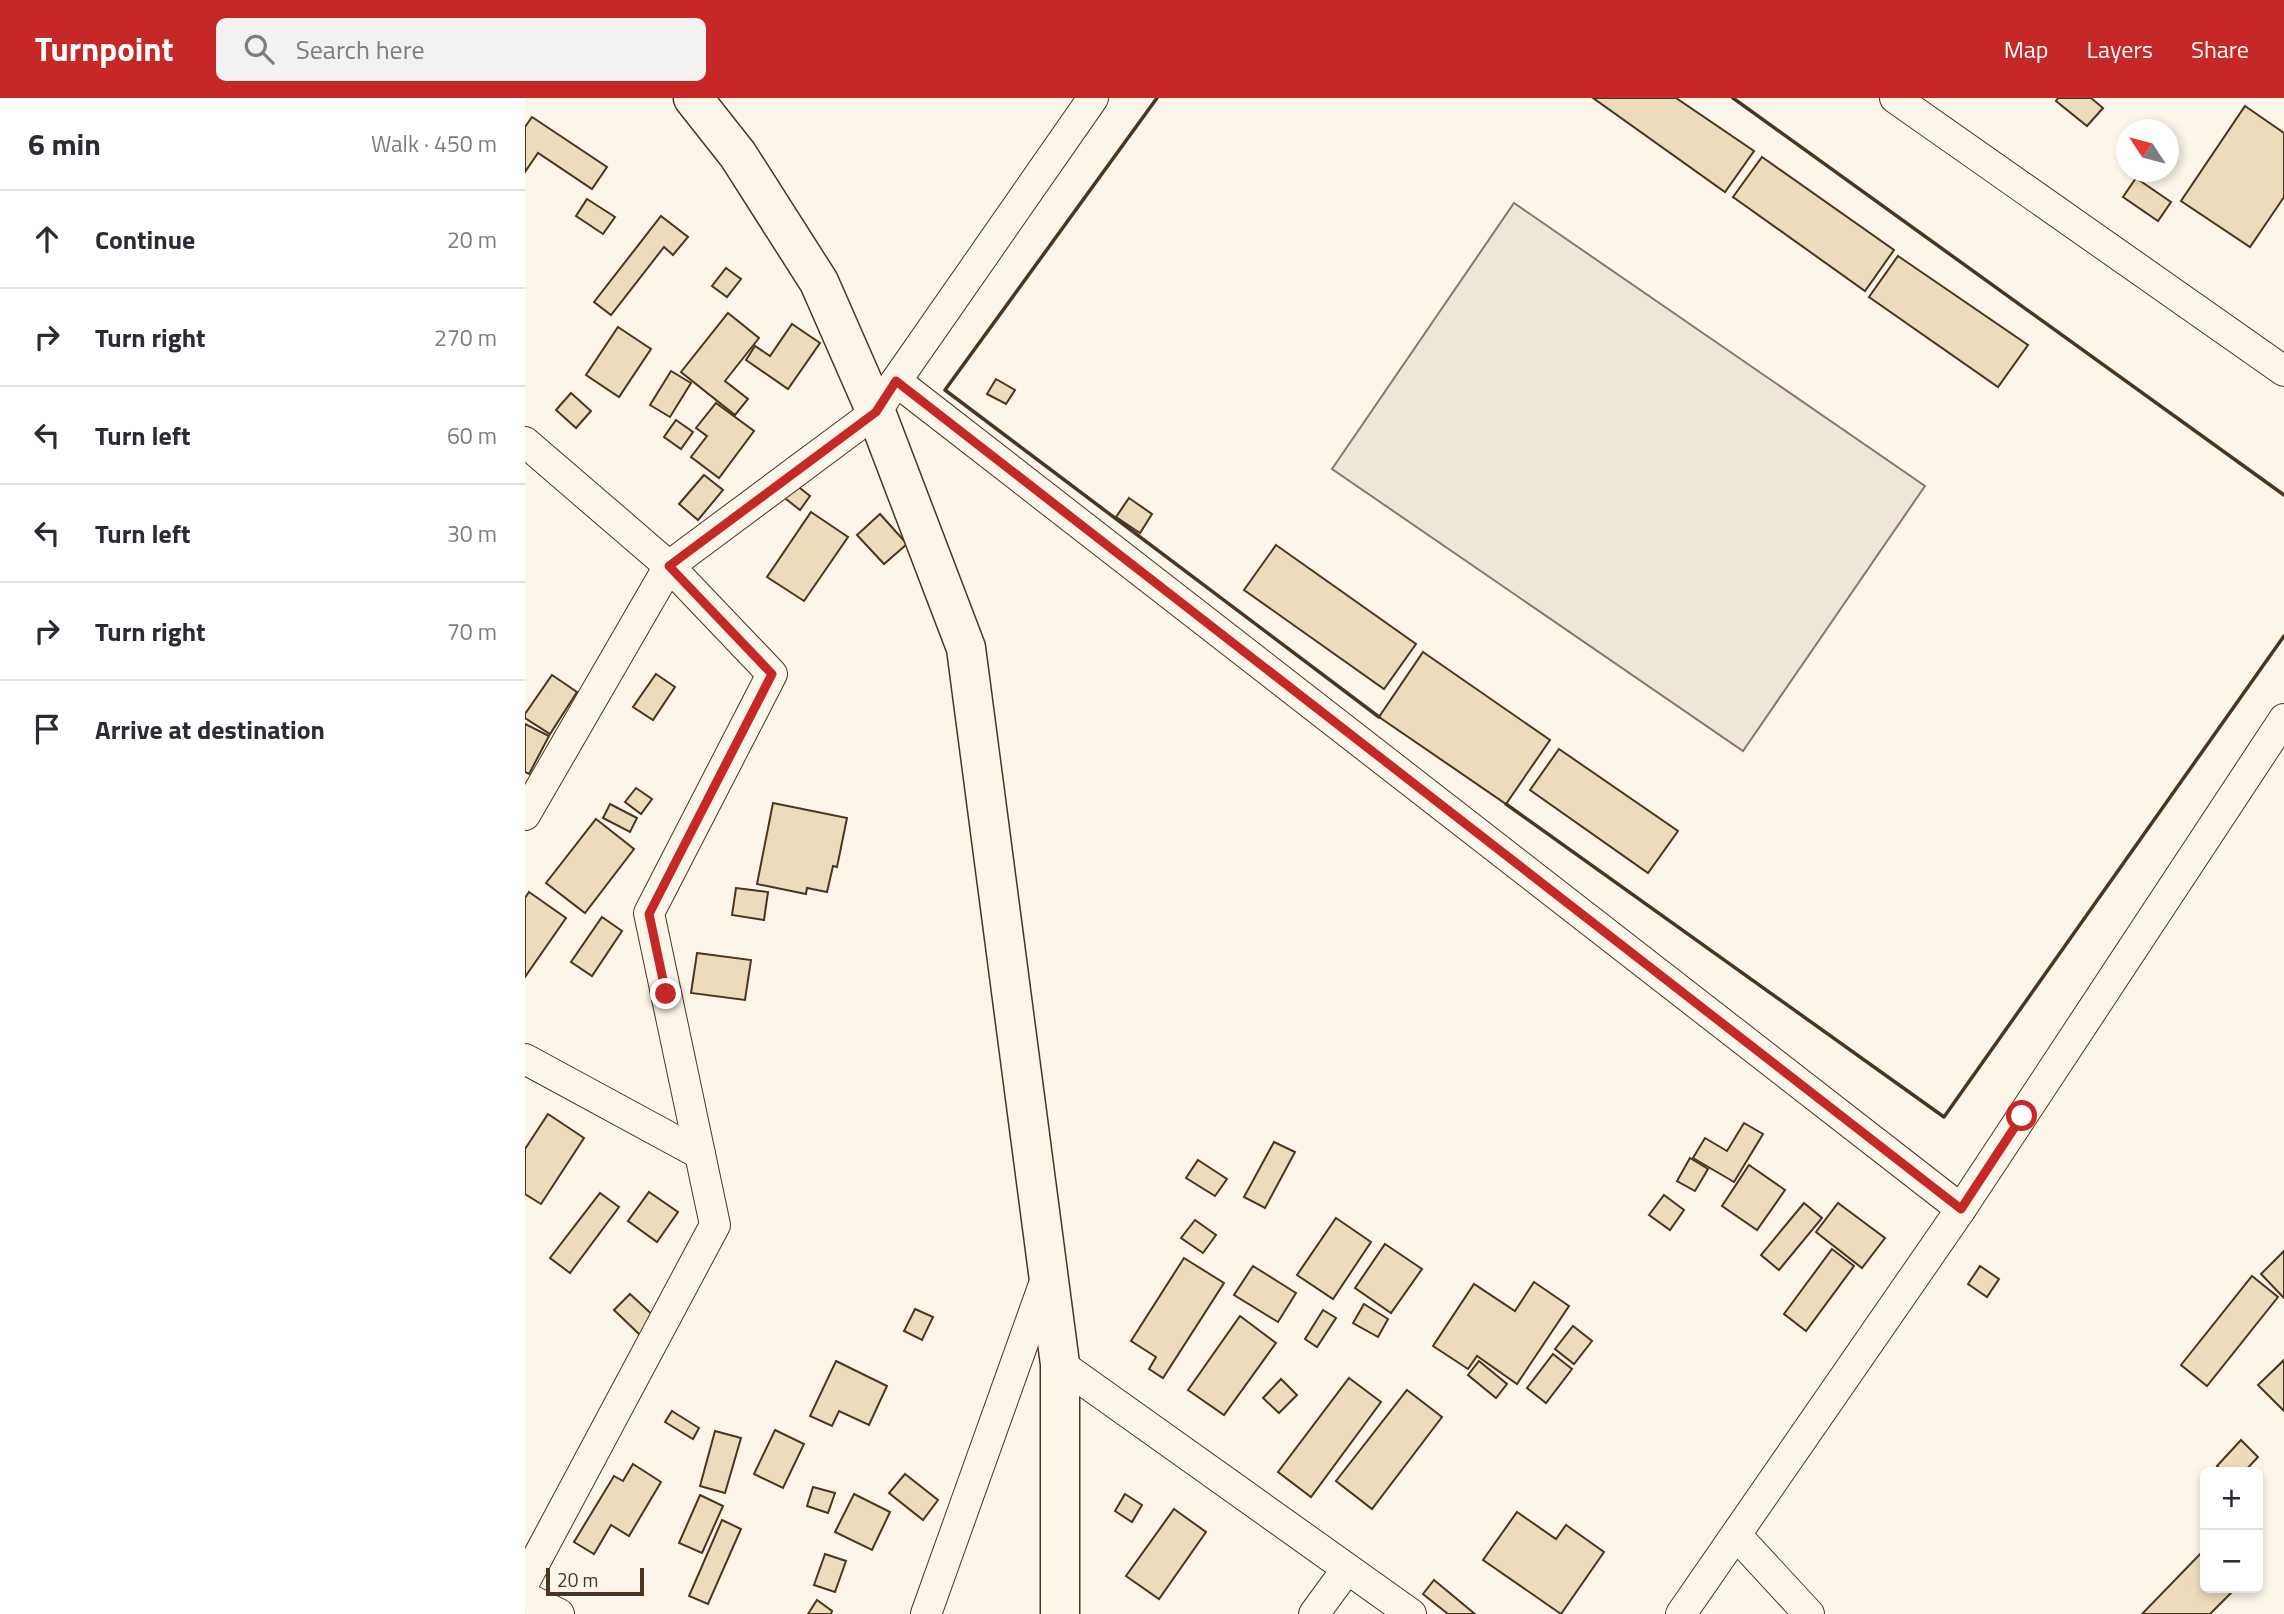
<!DOCTYPE html>
<meta charset="utf-8">
<style>
:root{--surface:#fff;--page:#f2f2f3;--text:#2b2b33;--muted:#7c7c81;--line:#e1e1e2;--accent:#c62828}
body{margin:0;font-family:"Titillium Web",sans-serif;background:var(--page);color:var(--text)}
.controls{position:absolute;right:21px;bottom:21px;display:grid;overflow:hidden;border-radius:10px;box-shadow:0 4px 10px #0003}
.controls button{width:63px;height:63px;display:grid;place-items:center;padding:0;border:0;border-bottom:2px solid var(--line);background:var(--surface);color:var(--text);font:35px sans-serif}
.compass{position:absolute;left:1591px;top:21px;width:63px;height:63px;border-radius:50%;background:var(--surface);box-shadow:0 4px 10px #0003;rotate:306deg}
.scale{position:absolute;left:21px;bottom:18px;width:98px;box-sizing:border-box;padding-left:7px;border:4px solid #4a3520;border-top:0;font-size:19px;line-height:24px;white-space:nowrap;color:#4a3520;-webkit-text-stroke:5px #fbf6e9;paint-order:stroke}
.stop{position:absolute;width:21px;height:21px;margin:-16px;border:5px solid #c62828;border-radius:50%;background:#fff}
.stop.end{background:#c62828;border-color:#fff;box-shadow:0 2px 7px #0008}
.list{margin:0;padding:0;list-style:none}
h2{display:flex;justify-content:space-between;align-items:center;height:91px;margin:0;padding:0 28px;font-size:30px}
h2 small{font-size:23px;font-weight:400;color:var(--muted)}
.list li{display:grid;grid-template-columns:46px 1fr auto;gap:21px;align-items:center;box-sizing:border-box;height:98px;padding:0 28px;border-top:2px solid var(--line)}
.list b{display:block;font-size:26px;white-space:nowrap}
.list em{font-size:23px;font-style:normal;color:var(--muted)}
.icon{flex:none;width:38px;height:38px;fill:none;stroke:currentColor;stroke-width:2;stroke-linecap:round;stroke-linejoin:round}
.map{position:relative;flex:none;width:1759px;height:1516px;overflow:hidden}
header{display:flex;align-items:center;gap:42px;box-sizing:border-box;height:98px;padding:0 35px;background:var(--accent);color:#fff}
header strong{font-size:33px}
nav{display:flex;gap:38px;margin-inline-start:auto;font-size:24px}
.search{width:490px;height:63px;background:var(--page);display:flex;align-items:center;gap:18px;box-sizing:border-box;padding:0 24px;border-radius:10px;color:var(--muted);font-size:26px}
main{display:flex}
aside{flex:1;background:var(--surface)}
.map>svg:first-child{display:block}
.green{fill:#ede6d9;stroke:#887966;stroke-width:2}
.building{fill:#ecdcbc;stroke:#4a3520;stroke-width:2}
.lines{fill:none;stroke-linecap:round;stroke-linejoin:round}
.street-casing{stroke:#4a3520;stroke-width:32}
.highway-casing{stroke:#4a3520;stroke-width:41}
.street{stroke:#fbf6e9;stroke-width:30}
.highway{stroke:#fbf6e9;stroke-width:38}
.wall{stroke:#4a3520;stroke-width:3.5}
.route{stroke:#c62828;stroke-width:9}
</style>
<header>
<strong>Turnpoint</strong>
<div class="search"><svg class="icon" aria-label="search" viewBox="0 0 24 24"><circle cx="10" cy="10" r="6"/><path d="M15 15l6 6"/></svg>Search here</div>
<nav><a>Map</a><a>Layers</a><a>Share</a></nav>
</header>
<main>
<aside>
<h2>6 min<small>Walk · 450 m</small></h2>
<ul class="list">
<li><svg class="icon" aria-label="ahead" viewBox="0 0 24 24"><path d="M12 20V5M6 11l6-6 6 6"/></svg><div><b>Continue</b></div><em>20 m</em></li>
<li><svg class="icon" aria-label="right" viewBox="0 0 24 24"><path d="M7 20v-9h11M14 6l5 5-5 5"/></svg><div><b>Turn right</b></div><em>270 m</em></li>
<li><svg class="icon" aria-label="left" viewBox="0 0 24 24"><path d="M17 20v-9H6M10 6l-5 5 5 5"/></svg><div><b>Turn left</b></div><em>60 m</em></li>
<li><svg class="icon" aria-label="left" viewBox="0 0 24 24"><path d="M17 20v-9H6M10 6l-5 5 5 5"/></svg><div><b>Turn left</b></div><em>30 m</em></li>
<li><svg class="icon" aria-label="right" viewBox="0 0 24 24"><path d="M7 20v-9h11M14 6l5 5-5 5"/></svg><div><b>Turn right</b></div><em>70 m</em></li>
<li><svg class="icon" aria-label="arrive" viewBox="0 0 24 24"><path d="M6 21V4h12l-3 4 3 4H6"/></svg><div><b>Arrive at destination</b></div></li>
</ul>
</aside>
<div class="map">
<svg width="1759" height="1516" viewBox="0 0 1759 1516">
<rect width="100%" height="100%" fill="#fbf6e9"/>
<polygon class="green" points="989,105 1400,388 1218,653 807,371"/>
<g class="building">
<polygon points="1068,0 1151,0 1229,53 1200,94"/>
<polygon points="1533,0 1566,0 1578,10 1562,28 1531,3"/>
<polygon points="1720,8 1759,35 1759,99 1725,149 1656,103"/>
<polygon points="7,19 82,69 67,91 13,55 0,74 0,29"/>
<polygon points="1237,59 1369,152 1340,193 1208,99"/>
<polygon points="1611,80 1646,104 1633,123 1598,99"/>
<polygon points="62,101 90,119 78,136 51,118"/>
<polygon points="136,118 163,139 148,157 139,149 86,217 69,204"/>
<polygon points="1373,158 1503,247 1473,289 1344,199"/>
<polygon points="201,170 216,181 202,199 187,188"/>
<polygon points="203,215 234,240 200,283 223,301 210,317 156,274"/>
<polygon points="267,226 295,245 263,291 221,262 230,248 245,258"/>
<polygon points="93,229 126,251 94,299 61,277"/>
<polygon points="146,273 166,285 145,319 125,307"/>
<polygon points="471,281 490,292 481,306 462,296"/>
<polygon points="46,295 66,313 51,330 31,312"/>
<polygon points="191,305 229,333 194,380 166,359 182,338 171,330"/>
<polygon points="151,322 168,334 156,351 139,339"/>
<polygon points="257,376 285,398 275,412 247,390"/>
<polygon points="179,377 198,392 173,422 154,406"/>
<polygon points="604,400 627,416 615,435 591,419"/>
<polygon points="286,414 323,439 279,503 242,479"/>
<polygon points="355,416 382,446 359,466 332,437"/>
<polygon points="751,447 891,546 859,591 719,492"/>
<polygon points="898,554 1025,642 981,706 854,619"/>
<polygon points="131,576 150,589 128,622 108,609"/>
<polygon points="27,577 52,594 25,636 0,620 0,616"/>
<polygon points="0,626 24,638 4,676 0,674"/>
<polygon points="1034,651 1153,733 1123,775 1005,692"/>
<polygon points="111,690 127,701 116,716 100,704"/>
<polygon points="248,705 322,720 312,769 308,768 302,794 282,790 281,796 232,786"/>
<polygon points="85,706 112,720 105,734 78,720"/>
<polygon points="71,721 109,751 60,815 21,785"/>
<polygon points="211,790 243,794 239,822 207,817"/>
<polygon points="4,794 41,820 0,879 0,800"/>
<polygon points="77,819 97,833 67,878 46,864"/>
<polygon points="172,855 226,862 220,902 166,895"/>
<polygon points="23,1016 59,1040 16,1106 0,1096 0,1051"/>
<polygon points="1219,1025 1238,1036 1209,1084 1168,1060 1180,1040 1202,1053"/>
<polygon points="749,1044 770,1054 740,1110 719,1099"/>
<polygon points="1165,1060 1183,1071 1170,1093 1152,1083"/>
<polygon points="673,1062 702,1081 690,1098 661,1080"/>
<polygon points="1224,1067 1260,1092 1232,1132 1197,1108"/>
<polygon points="124,1094 153,1114 132,1144 103,1123"/>
<polygon points="75,1095 94,1109 45,1175 25,1160"/>
<polygon points="1139,1097 1159,1112 1145,1132 1124,1117"/>
<polygon points="1279,1105 1297,1120 1254,1172 1236,1157"/>
<polygon points="1313,1105 1360,1140 1337,1170 1291,1134"/>
<polygon points="811,1120 846,1144 808,1201 772,1177"/>
<polygon points="670,1122 691,1137 678,1155 656,1140"/>
<polygon points="860,1146 897,1171 866,1215 830,1190"/>
<polygon points="1307,1151 1329,1168 1281,1233 1259,1216"/>
<polygon points="1759,1153 1759,1200 1736,1176"/>
<polygon points="659,1160 699,1185 638,1280 624,1271 631,1259 606,1243"/>
<polygon points="728,1168 771,1195 753,1224 709,1197"/>
<polygon points="1455,1168 1474,1181 1462,1199 1443,1186"/>
<polygon points="1727,1178 1753,1199 1682,1288 1656,1267"/>
<polygon points="1009,1184 1044,1208 992,1286 952,1258 943,1271 908,1248 949,1186 990,1213"/>
<polygon points="105,1196 132,1221 116,1238 89,1212"/>
<polygon points="839,1206 863,1221 853,1239 828,1225"/>
<polygon points="390,1211 408,1219 397,1242 379,1233"/>
<polygon points="798,1212 811,1220 792,1249 780,1241"/>
<polygon points="715,1218 751,1245 699,1317 663,1292"/>
<polygon points="1048,1228 1067,1243 1049,1266 1030,1251"/>
<polygon points="1028,1256 1047,1271 1021,1305 1002,1290"/>
<polygon points="1759,1262 1759,1313 1733,1287"/>
<polygon points="311,1263 362,1288 344,1327 314,1313 307,1328 285,1318"/>
<polygon points="954,1263 982,1286 971,1300 943,1277"/>
<polygon points="824,1280 856,1304 786,1399 753,1374"/>
<polygon points="756,1281 772,1297 754,1315 738,1300"/>
<polygon points="882,1292 917,1319 847,1411 811,1383"/>
<polygon points="147,1313 174,1330 168,1341 140,1324"/>
<polygon points="250,1332 279,1346 258,1390 229,1376"/>
<polygon points="190,1333 216,1340 200,1395 175,1388"/>
<polygon points="1716,1342 1733,1359 1719,1374 1699,1374 1692,1368"/>
<polygon points="108,1366 136,1384 104,1438 86,1427 69,1456 49,1444 89,1378 98,1383"/>
<polygon points="380,1376 413,1402 398,1422 364,1395"/>
<polygon points="288,1389 310,1395 303,1415 282,1408"/>
<polygon points="329,1396 365,1414 347,1452 310,1434"/>
<polygon points="600,1396 617,1407 607,1424 590,1413"/>
<polygon points="175,1397 198,1408 177,1455 154,1445"/>
<polygon points="649,1411 681,1434 634,1501 601,1478"/>
<polygon points="992,1414 1031,1441 1041,1427 1079,1454 1036,1516 958,1462"/>
<polygon points="197,1422 216,1431 183,1506 164,1498"/>
<polygon points="1680,1451 1680,1490 1711,1490 1685,1516 1617,1516"/>
<polygon points="300,1456 321,1463 310,1494 289,1487"/>
<polygon points="909,1482 950,1516 923,1516 898,1496"/>
<polygon points="292,1502 307,1513 306,1516 283,1516"/>
</g>
<g class="lines">
<g class="street-casing">
<g id="street">
<polyline points="1370,0 1759,273"/>
<polyline points="371,283 568,0"/>
<polyline points="0,344 144,468 247,576 124,815 190,1127 0,1483"/>
<polyline points="0,717 144,468 351,314 371,283 1436,1111"/>
<polyline points="0,961 175,1056"/>
<polyline points="535,1266 886,1516"/>
<polyline points="1211,1437 1284,1516"/>
<polyline points="0,1499 34,1516"/>
<polyline points="401,1516 522,1178"/>
<polyline points="789,1516 822,1471"/>
<polyline points="1156,1516 1436,1111 1759,621"/>
</g>
</g>
<g class="highway-casing">
<polyline id="highway" points="168,0 213,57 294,184 351,314 441,550 535,1266 535,1516"/>
</g>
<use href="#street" class="street"/>
<use href="#highway" class="highway"/>
<g class="wall">
<polyline points="632,0 420,292 854,619"/>
<polyline points="1208,0 1759,397"/>
<polyline points="981,706 1419,1019 1759,538"/>
</g>
</g>
<g class="lines">
<polyline class="route" points="141,896 124,816 247,576 144,468 351,314 371,283 1436,1111 1497,1018"/>
</g>
</svg>
<div class="controls">
<button>+</button>
<button>−</button>
</div>
<svg class="compass" viewBox="-18 -18 36 36"><path d="M0-13l5 13h-10z" fill="#e53935"/><path d="M0 13l5-13h-10z" fill="#7c7c81"/></svg>
<div class="scale">20 m</div>
<div class="stop" style="left:1497px;top:1018px"></div>
<div class="stop end" style="left:141px;top:896px"></div>
</div>
</main>
